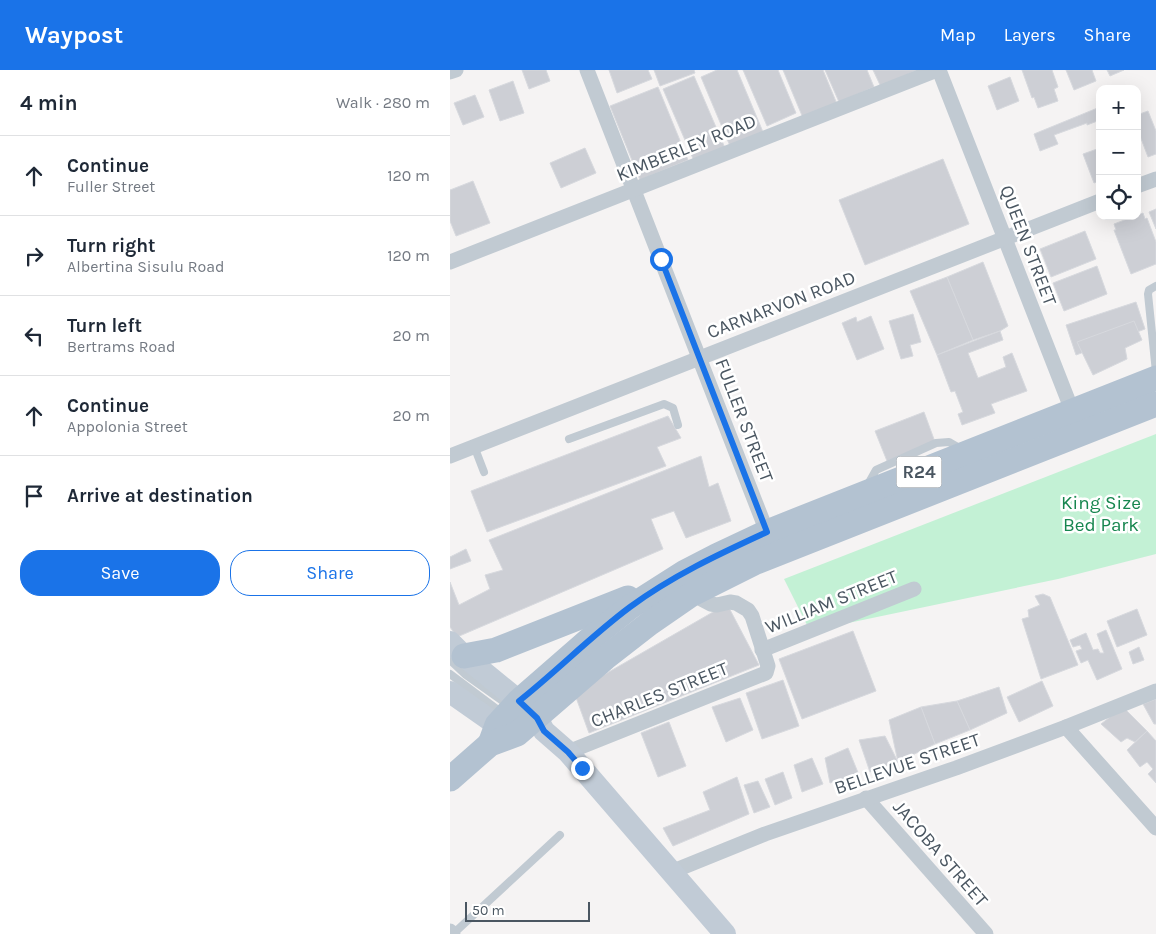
<!DOCTYPE html>
<meta charset="utf-8">
<style>
:root{--surface:#fff;--page:#f2f2f3;--text:#1f2937;--muted:#747a83;--line:#e0e1e3;--accent:#1a73e8}
body{margin:0;font-family:Karla,sans-serif;background:var(--page);color:var(--text)}
.controls{position:absolute;right:15px;top:15px;display:grid;overflow:hidden;border-radius:10px;box-shadow:0 5px 20px #0002}
.controls button{width:45px;height:45px;display:grid;place-items:center;padding:0;border:0;border-bottom:1px solid var(--line);background:var(--surface);color:var(--text);font:25px sans-serif}
.scale{position:absolute;left:15px;bottom:12px;width:125px;box-sizing:border-box;padding-left:5px;border:2px solid #4a5661;border-top:0;font-size:14px;line-height:18px;white-space:nowrap;color:#4a5661;-webkit-text-stroke:4px #fff;paint-order:stroke}
.stop{position:absolute;width:15px;height:15px;margin:-11px;border:4px solid #1a73e8;border-radius:50%;background:#fff}
.stop.end{background:#1a73e8;border-color:#fff;box-shadow:0 1px 5px #0008}
.list{margin:0;padding:0;list-style:none}
h2{display:flex;justify-content:space-between;align-items:center;height:65px;margin:0;padding:0 20px;font-size:21px}
h2 small{font-size:16px;font-weight:400;color:var(--muted)}
.list li{display:grid;grid-template-columns:32px 1fr auto;gap:15px;align-items:center;box-sizing:border-box;height:80px;padding:0 20px;border-top:1px solid var(--line)}
.list b{display:block;font-size:19px;white-space:nowrap}
.list p{margin:0;font-size:16px;white-space:nowrap;color:var(--muted)}
.list em{font-size:16px;font-style:normal;color:var(--muted)}
.actions{display:flex;gap:10px;padding:15px 20px}
.actions a{flex:1;padding:11px 0;border:1px solid var(--accent);border-radius:20px;text-align:center;font-size:18px;color:var(--accent)}
.actions .main{background:var(--accent);color:#fff}
.icon{flex:none;width:28px;height:28px;fill:none;stroke:currentColor;stroke-width:2;stroke-linecap:round;stroke-linejoin:round}
.map{position:relative;flex:none;width:706px;height:864px;overflow:hidden}
header{display:flex;align-items:center;gap:30px;box-sizing:border-box;height:70px;padding:0 25px;background:var(--accent);color:#fff}
header strong{font-size:24px}
nav{display:flex;gap:28px;margin-inline-start:auto;font-size:18px}
main{display:flex}
aside{flex:1;background:var(--surface)}
.map>svg:first-child{display:block}
.green{fill:#c3f1d5}
.building{fill:#cdcfd5;stroke:#d7d9de}
.lines{fill:none;stroke-linecap:round;stroke-linejoin:round}
.lane{stroke:#c1cad2;stroke-width:8}
.street{stroke:#c1cad2;stroke-width:15}
.secondary{stroke:#c1cbd6;stroke-width:22}
.primary{stroke:#b3c2d1;stroke-width:25}
.route{stroke:#1a73e8;stroke-width:6}
.labels{text-anchor:middle;stroke-width:5;stroke-linejoin:round;paint-order:stroke}
.shield{fill:#fff;stroke:#808990;stroke-width:1}
.shield-label{font-size:18px;font-weight:bold;fill:#4a5661}
.street-label{font-size:19px;fill:#4a5661;stroke:#fff}
.park-label{font-size:19px;fill:#17864f;stroke:#fff}
</style>
<header>
<strong>Waypost</strong>
<nav><a>Map</a><a>Layers</a><a>Share</a></nav>
</header>
<main>
<aside>
<h2>4 min<small>Walk · 280 m</small></h2>
<ul class="list">
<li><svg class="icon" aria-label="ahead" viewBox="0 0 24 24"><path d="M12 20V5M6 11l6-6 6 6"/></svg><div><b>Continue</b><p>Fuller Street</p></div><em>120 m</em></li>
<li><svg class="icon" aria-label="right" viewBox="0 0 24 24"><path d="M7 20v-9h11M14 6l5 5-5 5"/></svg><div><b>Turn right</b><p>Albertina Sisulu Road</p></div><em>120 m</em></li>
<li><svg class="icon" aria-label="left" viewBox="0 0 24 24"><path d="M17 20v-9H6M10 6l-5 5 5 5"/></svg><div><b>Turn left</b><p>Bertrams Road</p></div><em>20 m</em></li>
<li><svg class="icon" aria-label="ahead" viewBox="0 0 24 24"><path d="M12 20V5M6 11l6-6 6 6"/></svg><div><b>Continue</b><p>Appolonia Street</p></div><em>20 m</em></li>
<li><svg class="icon" aria-label="arrive" viewBox="0 0 24 24"><path d="M6 21V4h12l-3 4 3 4H6"/></svg><div><b>Arrive at destination</b></div></li>
</ul>
<div class="actions"><a class="main">Save</a><a>Share</a></div>
</aside>
<div class="map">
<svg width="706" height="864" viewBox="0 0 706 864">
<rect width="100%" height="100%" fill="#f5f3f3"/>
<polygon class="green" points="706,364 706,484 608,509 360,561 334,509"/>
<g class="building">
<polygon points="72,0 96,0 100,11 79,19"/>
<polygon points="159,0 198,0 202,9 167,23"/>
<polygon points="204,0 244,0 245,3 210,16"/>
<polygon points="267,0 287,0 313,62 280,76 251,7"/>
<polygon points="293,0 328,0 346,43 317,56"/>
<polygon points="333,0 373,0 387,34 353,48"/>
<polygon points="375,0 417,0 424,17 389,32"/>
<polygon points="423,0 467,0 431,17"/>
<polygon points="572,0 602,0 608,17 604,19 608,31 588,38 584,27 582,28"/>
<polygon points="616,0 642,0 646,11 624,20"/>
<polygon points="657,0 674,0 660,6"/>
<polygon points="244,6 275,78 244,91 213,19"/>
<polygon points="560,7 569,31 547,40 538,16"/>
<polygon points="63,11 74,43 50,51 39,20"/>
<polygon points="208,17 238,90 190,110 160,36"/>
<polygon points="25,25 34,47 13,55 4,33"/>
<polygon points="650,37 650,50 637,55 637,53 604,65 608,74 590,81 584,64"/>
<polygon points="698,41 706,61 706,84 698,87 687,58 687,45"/>
<polygon points="135,78 146,103 111,118 100,93"/>
<polygon points="650,78 650,111 644,113 633,84"/>
<polygon points="493,89 519,154 415,195 389,130"/>
<polygon points="23,111 40,153 6,166 0,151 0,120"/>
<polygon points="706,139 706,159 699,142"/>
<polygon points="693,143 695,149 697,148 706,172 706,194 681,204 664,160 666,160 664,154"/>
<polygon points="635,161 646,189 601,207 590,179"/>
<polygon points="533,192 558,256 550,261 523,270 497,207"/>
<polygon points="647,196 657,224 614,241 603,213"/>
<polygon points="497,207 523,270 487,285 460,221"/>
<polygon points="686,232 695,259 626,285 616,255"/>
<polygon points="463,244 471,272 460,275 463,286 451,289 439,251"/>
<polygon points="421,246 434,279 407,290 392,253 406,247 407,252"/>
<polygon points="684,251 692,270 675,278 677,289 643,305 627,272"/>
<polygon points="550,261 553,270 518,283 528,308 556,297 553,287 562,283 577,321 541,334 545,343 512,355 508,344 513,342 505,321 501,322 487,285"/>
<polygon points="474,342 485,372 437,391 425,361"/>
<polygon points="218,346 231,368 207,377 216,396 37,462 21,421"/>
<polygon points="251,386 259,417 268,413 281,451 236,468 224,441 201,449 213,479 7,567 0,557 0,512 9,535 40,519 35,505 53,500 39,470"/>
<polygon points="16,479 21,491 0,499 0,487"/>
<polygon points="593,524 600,527 628,595 591,609 572,549 579,547 578,540 590,535 585,526"/>
<polygon points="277,534 309,595 139,663 124,622"/>
<polygon points="687,539 697,565 667,577 657,551"/>
<polygon points="656,560 672,599 647,610 638,590 631,593 626,581 632,579 630,575 623,577 620,570 636,563 643,580 648,579 650,583 654,583 647,564"/>
<polygon points="403,561 426,621 352,649 329,589"/>
<polygon points="689,577 694,590 683,594 679,582"/>
<polygon points="333,610 349,656 312,669 296,623"/>
<polygon points="592,611 603,636 569,652 557,627"/>
<polygon points="549,617 557,643 520,660 507,631"/>
<polygon points="290,628 303,660 276,672 262,637"/>
<polygon points="706,629 706,654 704,654 693,634"/>
<polygon points="507,631 520,660 485,674 471,637"/>
<polygon points="471,637 485,674 448,692 439,650"/>
<polygon points="673,637 697,661 685,672 677,668 671,672 651,654"/>
<polygon points="219,652 236,696 208,707 191,663"/>
<polygon points="697,661 706,671 706,713 698,704 703,699 697,692 690,697 677,680"/>
<polygon points="435,666 448,692 420,702 409,670"/>
<polygon points="398,678 409,705 380,713 375,688"/>
<polygon points="362,688 373,714 352,722 344,695"/>
<polygon points="333,702 342,728 325,735 315,709"/>
<polygon points="287,707 299,744 223,776 213,758 260,740 253,722"/>
<polygon points="308,711 320,737 304,743 294,715"/>
</g>
<g class="lines">
<g class="lane">
<polyline points="706,216 699,220 698,224 706,302"/>
<polyline points="119,369 214,334 223,338 228,355"/>
<polyline points="24,376 34,402"/>
<polyline points="417,416 426,400 486,373 499,372 511,379"/>
<polyline points="0,590 16,605 54,632"/>
<polyline points="0,604 52,643"/>
<polyline points="3,864 110,765"/>
</g>
<g class="street">
<polyline points="137,0 317,462"/>
<polyline points="489,0 625,348"/>
<polyline points="0,2 6,0"/>
<polyline points="687,116 706,109"/>
<polyline points="0,192 487,0"/>
<polyline points="0,386 650,131"/>
<polyline points="312,580 464,519"/>
<polyline points="616,657 706,758"/>
<polyline points="118,682 316,603 318,596 302,546 298,540 286,533 280,532 267,535 261,534 242,524"/>
<polyline points="416,728 536,864"/>
<polyline points="221,802 315,764 506,698 616,657 706,621"/>
<polyline points="0,861 3,864"/>
</g>
<g class="secondary">
<polyline points="0,572 14,586 69,631 87,648 94,661 118,682 275,864"/>
<polyline points="0,622 47,655 64,663"/>
</g>
<g class="primary">
<polyline points="14,586 46,580 178,528"/>
<polyline points="40,674 47,655 69,631 139,570 180,537 235,502 266,486 317,462 706,308"/>
<polyline points="0,709 40,674 67,664 155,588 200,553 242,524 304,493 706,334"/>
</g>
</g>
<g class="lines">
<path class="route" d="M 132,698 L 118,682 L 94,661 L 87,648 L 69,631 C 107,601 141,566 180,537 C 222,506 269,484 317,462 L 211,189"/>
</g>
<g class="labels">
<rect class="shield" x="446.5" y="386.5" width="45" height="31" rx="4"/>
<g class="shield-label">
<text x="469" y="408">R24</text>
</g>
<g class="street-label">
<text transform="translate(236 77) rotate(-22)" y="7">KIMBERLEY ROAD</text>
<text transform="translate(579 175) rotate(69)" y="7">QUEEN STREET</text>
<text transform="translate(331 234) rotate(-21)" y="7">CARNARVON ROAD</text>
<text transform="translate(295 350) rotate(69)" y="7">FULLER STREET</text>
<text transform="translate(381 531) rotate(-22)" y="7">WILLIAM STREET</text>
<text transform="translate(209 624) rotate(-22)" y="7">CHARLES STREET</text>
<text transform="translate(457 693) rotate(-19)" y="7">BELLEVUE STREET</text>
<text transform="translate(491 783) rotate(49)" y="7">JACOBA STREET</text>
</g>
<g class="park-label">
<text x="651" y="439">King Size<tspan x="651" dy="22">Bed Park</tspan></text>
</g>
</g>
</svg>
<div class="controls">
<button>+</button>
<button>−</button>
<button><svg class="icon" aria-label="locate" viewBox="0 0 24 24"><circle cx="12" cy="12" r="6"/><path d="M12 2v4M12 18v4M2 12h4M18 12h4"/></svg></button>
</div>
<div class="scale">50 m</div>
<div class="stop" style="left:211px;top:189px"></div>
<div class="stop end" style="left:132px;top:698px"></div>
</div>
</main>
